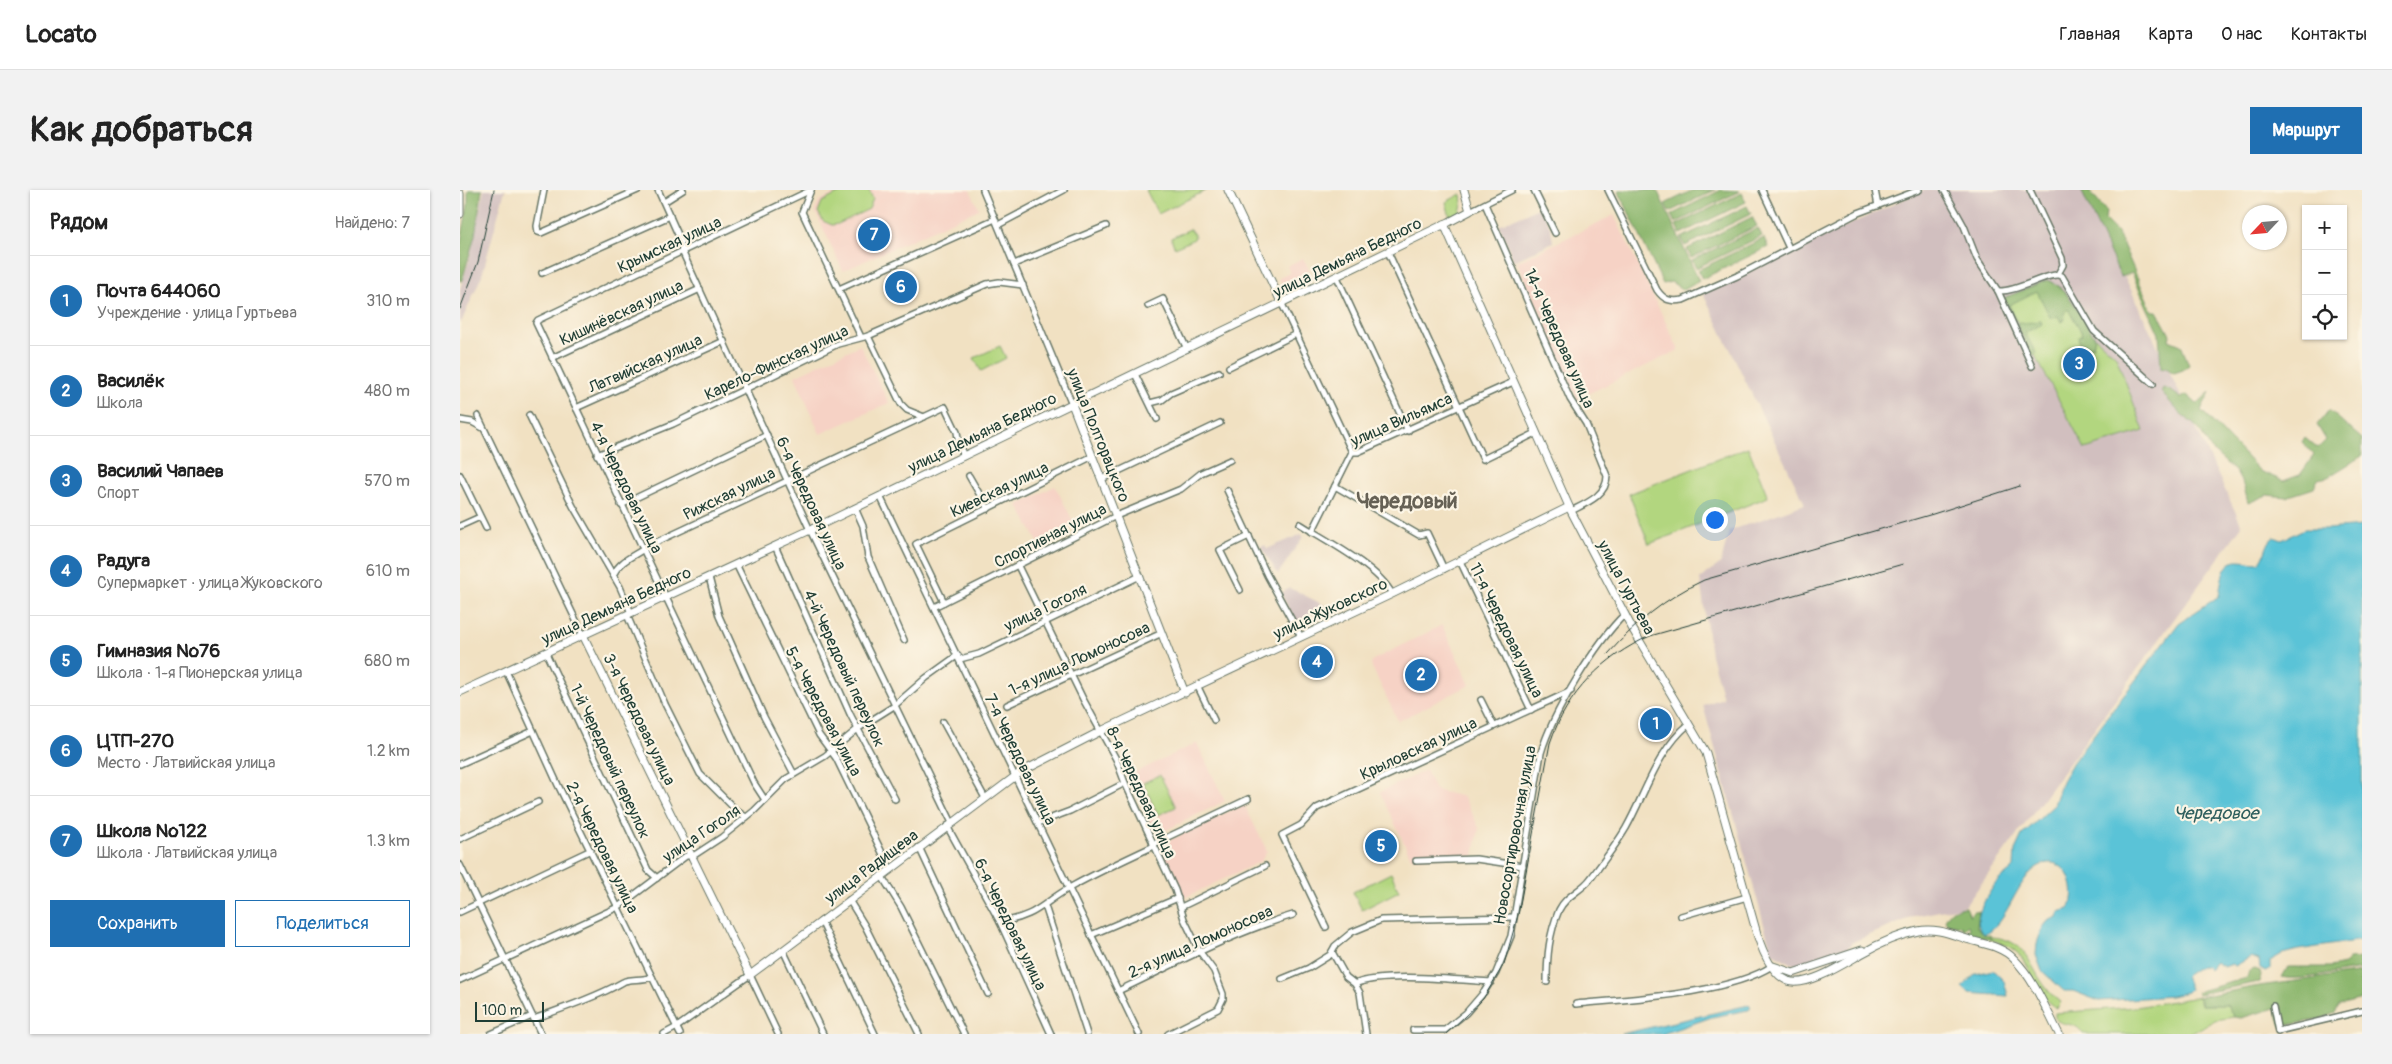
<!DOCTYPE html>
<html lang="ru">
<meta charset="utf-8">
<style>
:root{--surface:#fff;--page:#f2f2f2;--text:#222;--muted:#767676;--line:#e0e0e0;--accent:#1f6fb2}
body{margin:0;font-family:Pangolin,sans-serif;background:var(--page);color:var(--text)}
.controls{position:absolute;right:15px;top:15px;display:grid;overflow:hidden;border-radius:0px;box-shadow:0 1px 4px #0004}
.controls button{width:45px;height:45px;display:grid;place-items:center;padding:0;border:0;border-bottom:1px solid var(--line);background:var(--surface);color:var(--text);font:25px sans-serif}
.compass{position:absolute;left:1782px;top:15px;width:45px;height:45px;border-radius:50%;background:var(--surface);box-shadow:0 1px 4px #0004;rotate:244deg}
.scale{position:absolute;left:15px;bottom:12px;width:69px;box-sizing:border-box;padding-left:5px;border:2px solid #1f3d34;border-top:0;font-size:14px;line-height:18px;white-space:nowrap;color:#1f3d34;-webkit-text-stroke:4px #fcf5e5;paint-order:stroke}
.you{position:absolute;left:1254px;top:329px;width:18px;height:18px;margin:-12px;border:4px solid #fff;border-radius:50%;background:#1a73e8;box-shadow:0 0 0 8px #1a73e833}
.badge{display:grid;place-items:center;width:32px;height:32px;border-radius:50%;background:var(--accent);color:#fff;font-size:16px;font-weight:700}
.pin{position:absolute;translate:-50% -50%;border:2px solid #fff;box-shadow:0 1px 5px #0006}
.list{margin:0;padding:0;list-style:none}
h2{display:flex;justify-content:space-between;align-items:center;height:65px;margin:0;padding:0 20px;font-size:21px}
h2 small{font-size:16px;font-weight:400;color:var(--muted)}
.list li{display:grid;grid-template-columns:32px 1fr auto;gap:15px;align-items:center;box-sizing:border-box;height:90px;padding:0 20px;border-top:1px solid var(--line)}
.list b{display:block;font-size:19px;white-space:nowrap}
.list p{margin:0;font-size:16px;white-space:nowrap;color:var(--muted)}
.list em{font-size:16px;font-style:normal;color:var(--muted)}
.actions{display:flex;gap:10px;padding:15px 20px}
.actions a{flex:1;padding:11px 0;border:1px solid var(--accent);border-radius:0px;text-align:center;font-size:18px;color:var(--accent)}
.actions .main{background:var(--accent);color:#fff}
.icon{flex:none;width:28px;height:28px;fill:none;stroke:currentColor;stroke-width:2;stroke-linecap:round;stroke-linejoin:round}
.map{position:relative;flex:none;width:1902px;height:844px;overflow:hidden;border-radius:0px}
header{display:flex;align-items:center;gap:30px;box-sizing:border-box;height:70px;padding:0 25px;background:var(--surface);border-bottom:1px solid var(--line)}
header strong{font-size:24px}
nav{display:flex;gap:28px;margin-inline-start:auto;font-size:18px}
.intro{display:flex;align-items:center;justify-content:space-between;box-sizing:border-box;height:120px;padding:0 30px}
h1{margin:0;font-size:35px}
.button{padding:12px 22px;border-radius:0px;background:var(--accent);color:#fff;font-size:18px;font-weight:700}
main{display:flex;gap:30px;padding:0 30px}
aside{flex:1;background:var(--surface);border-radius:0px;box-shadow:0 1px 4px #0004}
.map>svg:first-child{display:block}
.built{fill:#f6d2c5}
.industrial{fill:#d1bfbf}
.green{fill:#b2d67f;stroke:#688a5a}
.forest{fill:#8db76e;stroke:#567a51}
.water{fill:#5ac3d7;stroke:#3c8086}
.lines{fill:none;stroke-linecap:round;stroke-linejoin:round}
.street-casing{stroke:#687666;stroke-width:8}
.secondary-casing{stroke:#687666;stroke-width:9}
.street{stroke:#fff;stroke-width:5}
.secondary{stroke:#fff;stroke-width:7}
.rail{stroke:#1f3d34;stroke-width:1}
.labels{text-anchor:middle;stroke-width:4.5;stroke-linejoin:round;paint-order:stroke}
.street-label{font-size:16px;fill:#1f3d34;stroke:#fcf5e5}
.water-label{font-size:18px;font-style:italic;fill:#2e5e5d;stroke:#fcf5e5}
.district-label{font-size:21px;font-weight:bold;fill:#666155;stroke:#fcf5e5}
</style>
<header>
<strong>Locato</strong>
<nav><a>Главная</a><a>Карта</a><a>О нас</a><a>Контакты</a></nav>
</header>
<div class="intro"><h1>Как добраться</h1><a class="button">Маршрут</a></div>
<main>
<aside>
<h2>Рядом<small>Найдено: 7</small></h2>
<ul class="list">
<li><span class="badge">1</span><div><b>Почта 644060</b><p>Учреждение · улица Гуртьева</p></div><em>310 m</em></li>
<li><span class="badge">2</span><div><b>Василёк</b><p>Школа</p></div><em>480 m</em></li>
<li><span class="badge">3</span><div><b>Василий Чапаев</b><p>Спорт</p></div><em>570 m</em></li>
<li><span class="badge">4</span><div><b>Радуга</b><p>Супермаркет · улица Жуковского</p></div><em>610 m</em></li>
<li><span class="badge">5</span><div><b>Гимназия №76</b><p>Школа · 1-я Пионерская улица</p></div><em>680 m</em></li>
<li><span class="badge">6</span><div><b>ЦТП-270</b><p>Место · Латвийская улица</p></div><em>1.2 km</em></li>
<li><span class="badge">7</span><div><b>Школа №122</b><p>Школа · Латвийская улица</p></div><em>1.3 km</em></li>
</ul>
<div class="actions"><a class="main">Сохранить</a><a>Поделиться</a></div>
</aside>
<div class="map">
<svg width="1902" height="844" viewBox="0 0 1902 844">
<rect width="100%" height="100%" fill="#fcf5e5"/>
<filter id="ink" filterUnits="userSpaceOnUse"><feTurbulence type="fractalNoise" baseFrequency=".02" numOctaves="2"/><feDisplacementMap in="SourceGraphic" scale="10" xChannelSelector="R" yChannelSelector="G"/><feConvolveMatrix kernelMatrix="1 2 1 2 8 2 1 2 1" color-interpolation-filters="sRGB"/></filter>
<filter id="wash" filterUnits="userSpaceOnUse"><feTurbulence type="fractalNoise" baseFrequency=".0096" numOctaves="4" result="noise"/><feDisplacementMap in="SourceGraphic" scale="20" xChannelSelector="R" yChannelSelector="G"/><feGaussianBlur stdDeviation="1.12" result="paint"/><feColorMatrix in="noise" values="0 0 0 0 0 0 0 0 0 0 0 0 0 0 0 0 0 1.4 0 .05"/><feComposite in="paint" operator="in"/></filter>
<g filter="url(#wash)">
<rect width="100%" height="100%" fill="#f1e1c2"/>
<g class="built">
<polygon points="382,0 510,0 519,19 383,81 355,21 359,11"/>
<polygon points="1154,25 1219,160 1117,209 1057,72"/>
<polygon points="843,68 850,81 822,94 819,88 830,83 827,76"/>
<polygon points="400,155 429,213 360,244 335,186"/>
<polygon points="595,296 615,335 579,354 558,315"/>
<polygon points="982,435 1010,495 938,531 911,475 913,470"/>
<polygon points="737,553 765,611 696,645 668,586"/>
<polygon points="966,580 975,600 1004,607 1019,638 1014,666 951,668 920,602"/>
<polygon points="784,614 807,661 801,671 722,709 696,657"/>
</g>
<g class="industrial">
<polygon points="24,0 45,0 22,85 0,135 0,99 9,71"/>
<polygon points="1464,0 1624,0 1782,336 1505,716 1455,726 1393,752 1386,760 1335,775 1312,763 1243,515 1263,508 1251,465 1240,389 1261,373 1269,341 1345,314 1243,103"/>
<polygon points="1081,17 1091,39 1093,52 1054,71 1039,35"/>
<polygon points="842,344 843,347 818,384 801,357 805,355 807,359"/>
<polygon points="830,398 868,417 836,432 821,403"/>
</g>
<g class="green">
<polygon points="385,0 409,0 413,9 409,19 378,34 372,35 363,31 358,22 362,12"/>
<polygon points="686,0 747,0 698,24"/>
<polygon points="1001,4 1002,14 1000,22 990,27 986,12"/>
<polygon points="730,39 735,46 734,49 717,57 714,56 711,48"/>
<polygon points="1597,94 1607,104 1635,147 1656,166 1684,241 1625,259 1546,111"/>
<polygon points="540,156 546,168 521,181 514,168"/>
<polygon points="1288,257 1308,307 1189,354 1169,304"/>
<polygon points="700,585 716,617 698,625 683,593"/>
<polygon points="931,683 939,701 902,720 893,702"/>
<path d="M 1531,747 C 1567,749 1568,775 1587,799 C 1592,805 1595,809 1601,812 L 1597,818 C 1568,805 1578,759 1531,750 Z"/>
<path d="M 1738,807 L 1741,815 L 1768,815 L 1774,827 L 1755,830 L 1730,844 L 1623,844 C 1616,831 1605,837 1595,829 L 1595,823 L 1676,817 Z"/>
</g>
<g class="forest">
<polygon points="8,0 22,0 15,45 2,91 0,91 0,56 8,15"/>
<polygon points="1158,0 1197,0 1239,91 1224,100 1211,92 1203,94"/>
<polygon points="1233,0 1255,0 1209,22 1205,14"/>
<polygon points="1261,0 1280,1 1215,33 1211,25"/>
<polygon points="1621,0 1628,0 1646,21 1645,30 1658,43 1692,121 1697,121 1710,145 1709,150 1721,155 1729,175 1723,180 1714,183 1706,178 1701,179 1699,144 1672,83 1661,87"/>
<polygon points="1282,3 1286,12 1220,44 1216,35"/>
<polygon points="1287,16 1291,24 1225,56 1221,48"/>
<polygon points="1292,27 1297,36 1231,68 1227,59"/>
<polygon points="1298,38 1302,46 1236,78 1232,70"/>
<polygon points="1304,48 1308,57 1242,89 1238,80"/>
<path d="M 1587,90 C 1611,99 1620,128 1635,147 L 1633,156 L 1628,157 L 1620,153 L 1618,147 L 1622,145 C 1620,137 1612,127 1608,119 L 1604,123 L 1605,129 L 1601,132 L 1598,126 L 1591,129 L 1577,101 L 1549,115 L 1556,129 L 1555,131 L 1553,129 L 1544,108 Z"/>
<polygon points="1581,131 1582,134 1565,143 1576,163 1573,167 1556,134 1560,132 1565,133"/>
<polygon points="1703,198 1710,200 1721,208 1727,205 1737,214 1750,202 1741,220 1800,281 1823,291 1840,285 1854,265 1842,252 1845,247 1858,258 1866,250 1857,235 1869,220 1902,249 1902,266 1868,287 1858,289 1854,298 1826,307 1807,305 1788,313 1784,297 1776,282 1751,259 1738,238 1719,222 1701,202"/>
<path d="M 1506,717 L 1510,726 L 1513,721 L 1519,721 L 1517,737 L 1523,744 L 1530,745 L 1531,750 L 1506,743 L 1509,739 L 1508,735 L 1503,740 L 1501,736 L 1488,734 L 1485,730 C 1491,719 1494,718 1506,717 Z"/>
<path d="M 1902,768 L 1902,779 C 1885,781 1836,792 1822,787 L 1828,777 L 1870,777 L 1884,774 L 1889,769 Z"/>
<polygon points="1795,779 1800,781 1801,785 1799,792 1738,804 1736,802 1787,788 1789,781"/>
<polygon points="1902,782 1902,809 1879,815 1875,823 1858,830 1821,836 1815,818 1781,828 1774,827 1767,815 1742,815 1738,807 1799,796"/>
</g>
<g class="water">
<path d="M 1902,336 L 1902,750 L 1838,760 L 1822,764 L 1810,771 L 1810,779 L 1806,781 L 1800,778 L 1799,770 L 1791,767 L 1775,776 L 1772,774 L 1764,777 L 1756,772 L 1749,780 L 1745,776 L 1740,776 L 1725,786 L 1730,799 L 1727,802 L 1711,806 L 1639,811 L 1613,801 L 1604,801 L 1582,781 L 1576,765 L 1577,753 L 1583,737 L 1588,731 L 1597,727 L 1599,722 L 1609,719 C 1620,697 1604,662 1579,676 C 1556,688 1547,737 1523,744 C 1510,730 1527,706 1536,693 C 1541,687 1549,683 1554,677 L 1555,660 L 1562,645 L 1594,615 L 1602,591 L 1613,572 L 1719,433 L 1759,406 C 1761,394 1762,370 1779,371 C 1785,371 1792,373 1799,373 C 1807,365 1805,353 1814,347 L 1822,350 L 1844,339 L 1868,339 Z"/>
<polygon points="1533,780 1544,791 1548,806 1509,803 1502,797 1516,784"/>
<polygon points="1289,815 1291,818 1288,820 1252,827 1202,844 1161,844"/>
</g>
</g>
<g filter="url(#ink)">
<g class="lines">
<g class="street-casing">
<g id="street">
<polyline points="84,0 77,36 78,42 81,43 178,0"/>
<polyline points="198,0 220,49 222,61 350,340 492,633"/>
<polyline points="351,0 342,22 401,147"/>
<polyline points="523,0 612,214"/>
<polyline points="1074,0 1095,43"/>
<path d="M 1148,0 L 1197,100 C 1204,110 1210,112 1223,110 L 1277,86 L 1398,23 L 1459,0"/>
<polyline points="1302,0 1329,58"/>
<polyline points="1415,0 1418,16"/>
<polyline points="1484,0 1504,36 1517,69 1538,101 1572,176"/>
<polyline points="1570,0 1602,68 1603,75 1598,84"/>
<polyline points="204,12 223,0"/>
<path d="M 1025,14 L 1110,209 L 1126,234 L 1147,286 C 1147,305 1127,313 1111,321"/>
<polyline points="1010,21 1052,0"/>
<polyline points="538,35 604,0"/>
<polyline points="928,62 1023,269 1076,243"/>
<polyline points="554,74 646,36"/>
<polyline points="82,83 210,26"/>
<polyline points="877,87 948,241"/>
<polyline points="379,99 535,29"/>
<path d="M 1538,101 C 1557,103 1591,80 1602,86 L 1634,141 L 1693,194"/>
<polyline points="822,114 892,262"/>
<polyline points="688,116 703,109 727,159"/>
<polyline points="408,146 441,214 447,220 464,227"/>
<polyline points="92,168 240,99"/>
<polyline points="769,177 836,144"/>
<polyline points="675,184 697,229"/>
<polyline points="690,213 702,210 711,203 759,182"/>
<polyline points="116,218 264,151"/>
<polyline points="69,225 113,316 160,397 171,423"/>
<polyline points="18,226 123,445"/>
<polyline points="0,230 12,232 23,238"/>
<polyline points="892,262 898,262 1053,192"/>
<polyline points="137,265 213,234 378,154 408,146 527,94 539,92 563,95"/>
<polyline points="0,285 26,338"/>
<polyline points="509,286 528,319"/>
<polyline points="642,289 760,233"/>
<polyline points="875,296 959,345 967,343 984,379"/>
<polyline points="767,300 807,385 841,447"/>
<polyline points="420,306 679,844"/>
<polyline points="161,315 307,245"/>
<polyline points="395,318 403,336 408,367 444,450"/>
<path d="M 840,334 C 867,351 918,377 932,404"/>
<polyline points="0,336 20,327"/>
<polyline points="852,342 892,262"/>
<polyline points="315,356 391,526 435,609"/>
<polyline points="1000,371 1071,520"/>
<polyline points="276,374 359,545 376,568 430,679"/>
<polyline points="558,376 623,509 656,569 665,593 715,700 724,729 740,762 754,781 763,804 763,809 758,819 708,844"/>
<path d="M 153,385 C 161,369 175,366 188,356 L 485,217 L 497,242 L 499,255 L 504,266"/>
<polyline points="249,387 259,426 304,527 334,584"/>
<polyline points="780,400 760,360 789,346"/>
<polyline points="484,412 456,354 633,266"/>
<polyline points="474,417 656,326 721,299 741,283 770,270"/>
<polyline points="167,425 205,514 240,584 277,621 286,627"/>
<polyline points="86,463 188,680 197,688"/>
<polyline points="500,469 519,464 680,386"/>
<polyline points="46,481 98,595 220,844"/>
<polyline points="738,497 754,530"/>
<polyline points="1021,510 1034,536"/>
<polyline points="547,515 702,443"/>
<polyline points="483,532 525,608"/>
<polyline points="0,574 73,541"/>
<polyline points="305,610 294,593 76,133 78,130 351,0"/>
<polyline points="578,633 610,621 665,593"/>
<polyline points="487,636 540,732 591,844"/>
<polyline points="0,649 78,612"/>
<polyline points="693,654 788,609"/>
<polyline points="459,657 528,804"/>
<polyline points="956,671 1016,669 1063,676"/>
<polyline points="0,675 81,844"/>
<polyline points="421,685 441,717 504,844"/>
<polyline points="389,710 405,736 459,844"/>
<polyline points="585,716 627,844"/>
<polyline points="721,717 805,676"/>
<polyline points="0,722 131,660"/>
<polyline points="1221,726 1287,707"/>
<polyline points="361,731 415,844"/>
<path d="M 540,732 C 577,727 582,713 611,697 C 638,682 666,669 694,656"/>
<polyline points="866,737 822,645 841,635 857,618 1111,501"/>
<polyline points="631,745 718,708"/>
<polyline points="323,760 363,844"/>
<polyline points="872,762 886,787 895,794 900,803 906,844"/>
<polyline points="822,789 849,778 870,765 875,756 892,742 921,730 1054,727"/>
<polyline points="0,790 158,717 226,666 233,666 262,647 294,621 326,589 365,566 399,538 434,516 466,488 498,465"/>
<path d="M 1087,792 C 1087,766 1089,744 1099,720 C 1106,705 1122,701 1131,688 C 1143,672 1156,655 1166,638 C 1186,602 1197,561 1229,534"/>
<path d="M 895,794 C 922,782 998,790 1031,792"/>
<path d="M 658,801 C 715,774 772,743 833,725"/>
<path d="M 1116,814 C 1169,809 1269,804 1312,776"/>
<polyline points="1813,816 1818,842"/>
<path d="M 74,829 C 103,818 135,808 163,792 C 169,788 182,791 192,787"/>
<path d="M 953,840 L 985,840 L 1006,823 L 1024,802 L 1036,783 L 1051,746 L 1081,563 C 1092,524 1136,452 1165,424"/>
<polyline points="1818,841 1902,821"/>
<polyline points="31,844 72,826"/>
<polyline points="204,844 217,837 290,785 318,844"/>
</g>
</g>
<g class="secondary-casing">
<g id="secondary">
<polyline points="768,0 822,114"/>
<polyline points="0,4 0,24"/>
<path d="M 984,34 L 1111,321 L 1172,438 L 1246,563 L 1297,744 C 1302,760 1311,784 1328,791 C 1347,798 1385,773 1401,764 C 1418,754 1439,745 1458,741 C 1476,737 1493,745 1510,750 C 1525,754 1543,757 1554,769 C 1574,789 1586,819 1599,844"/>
<polyline points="612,214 725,503"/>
<polyline points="123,445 290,785 561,582 641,541 932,404 1109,317"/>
<polyline points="0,502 350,340 989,32 1010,21 1004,0"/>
<polyline points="1313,776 1333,783 1402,760"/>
</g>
</g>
<use href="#street" class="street"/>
<use href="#secondary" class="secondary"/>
<g class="rail">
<polyline points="0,119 18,72 34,0"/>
<path d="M 1148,464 C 1176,433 1205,408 1244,390 L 1473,324 L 1560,296"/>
<path d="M 986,844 L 1023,809 L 1044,774 L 1058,725 L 1090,553 C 1107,503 1143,467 1190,446 L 1443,374"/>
</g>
</g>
</g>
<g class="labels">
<g class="street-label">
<text transform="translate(209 54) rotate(-25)" y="6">Крымская улица</text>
<text transform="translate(887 67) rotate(-26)" y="6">улица Демьяна Бедного</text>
<text transform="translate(161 122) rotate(-25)" y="6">Кишинёвская улица</text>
<text transform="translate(1100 148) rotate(66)" y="6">14-я Чередовая улица</text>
<text transform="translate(316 172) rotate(-25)" y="6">Карело-Финская улица</text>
<text transform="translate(185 173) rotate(-24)" y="6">Латвийская улица</text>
<text transform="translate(941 229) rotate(-24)" y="6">улица Вильямса</text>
<text transform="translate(522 242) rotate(-26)" y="6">улица Демьяна Бедного</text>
<text transform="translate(639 245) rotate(68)" y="6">улица Полторацкого</text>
<text transform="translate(167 297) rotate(64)" y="6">4-я Чередовая улица</text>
<text transform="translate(539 299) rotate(-26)" y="6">Киевская улица</text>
<text transform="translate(269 303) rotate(-26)" y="6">Рижская улица</text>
<text transform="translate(352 313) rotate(65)" y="6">6-я Чередовая улица</text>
<text transform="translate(590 345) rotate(-27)" y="6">Спортивная улица</text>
<text transform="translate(1167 397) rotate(62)" y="6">улица Гуртьева</text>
<text transform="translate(156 415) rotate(-25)" y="6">улица Демьяна Бедного</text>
<text transform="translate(585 417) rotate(-26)" y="6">улица Гоголя</text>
<text transform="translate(870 418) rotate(-25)" y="6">улица Жуковского</text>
<text transform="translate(1047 440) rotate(64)" y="6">11-я Чередовая улица</text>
<text transform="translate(619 468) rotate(-25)" y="6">1-я улица Ломоносова</text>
<text transform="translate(385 478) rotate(65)" y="6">4-й Чередовый переулок</text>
<text transform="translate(364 521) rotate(62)" y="6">5-я Чередовая улица</text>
<text transform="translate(180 529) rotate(64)" y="6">3-я Чередовая улица</text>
<text transform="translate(958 558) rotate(-25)" y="6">Крыловская улица</text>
<text transform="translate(561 569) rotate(64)" y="6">7-я Чередовая улица</text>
<text transform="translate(151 571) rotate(65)" y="6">1-й Чередовый переулок</text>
<text transform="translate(682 602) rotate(65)" y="6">8-я Чередовая улица</text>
<text transform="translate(241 643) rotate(-34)" y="6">улица Гоголя</text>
<text transform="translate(1054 645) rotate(-80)" y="6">Новосортировочная улица</text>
<text transform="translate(143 657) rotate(64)" y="6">2-я Чередовая улица</text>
<text transform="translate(411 676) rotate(-37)" y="6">улица Радищева</text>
<text transform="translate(551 734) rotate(64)" y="6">6-я Чередовая улица</text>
<text transform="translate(740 751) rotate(-24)" y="6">2-я улица Ломоносова</text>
</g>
<g class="water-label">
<text x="1756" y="629">Чередовое</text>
</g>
<g class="district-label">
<text x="947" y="318">Чередовый</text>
</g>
</g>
</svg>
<div class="controls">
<button>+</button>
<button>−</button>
<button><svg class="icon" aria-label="locate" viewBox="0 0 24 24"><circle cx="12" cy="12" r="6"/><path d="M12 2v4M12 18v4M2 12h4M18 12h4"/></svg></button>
</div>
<svg class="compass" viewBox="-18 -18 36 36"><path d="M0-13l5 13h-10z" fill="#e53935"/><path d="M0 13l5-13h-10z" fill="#767676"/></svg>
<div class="scale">100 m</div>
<div class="you"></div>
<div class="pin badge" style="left:1196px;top:534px">1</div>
<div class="pin badge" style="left:961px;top:485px">2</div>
<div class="pin badge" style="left:1619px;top:174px">3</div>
<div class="pin badge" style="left:857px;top:472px">4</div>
<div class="pin badge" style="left:921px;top:656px">5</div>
<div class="pin badge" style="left:441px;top:97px">6</div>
<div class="pin badge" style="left:414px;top:45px">7</div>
</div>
</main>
